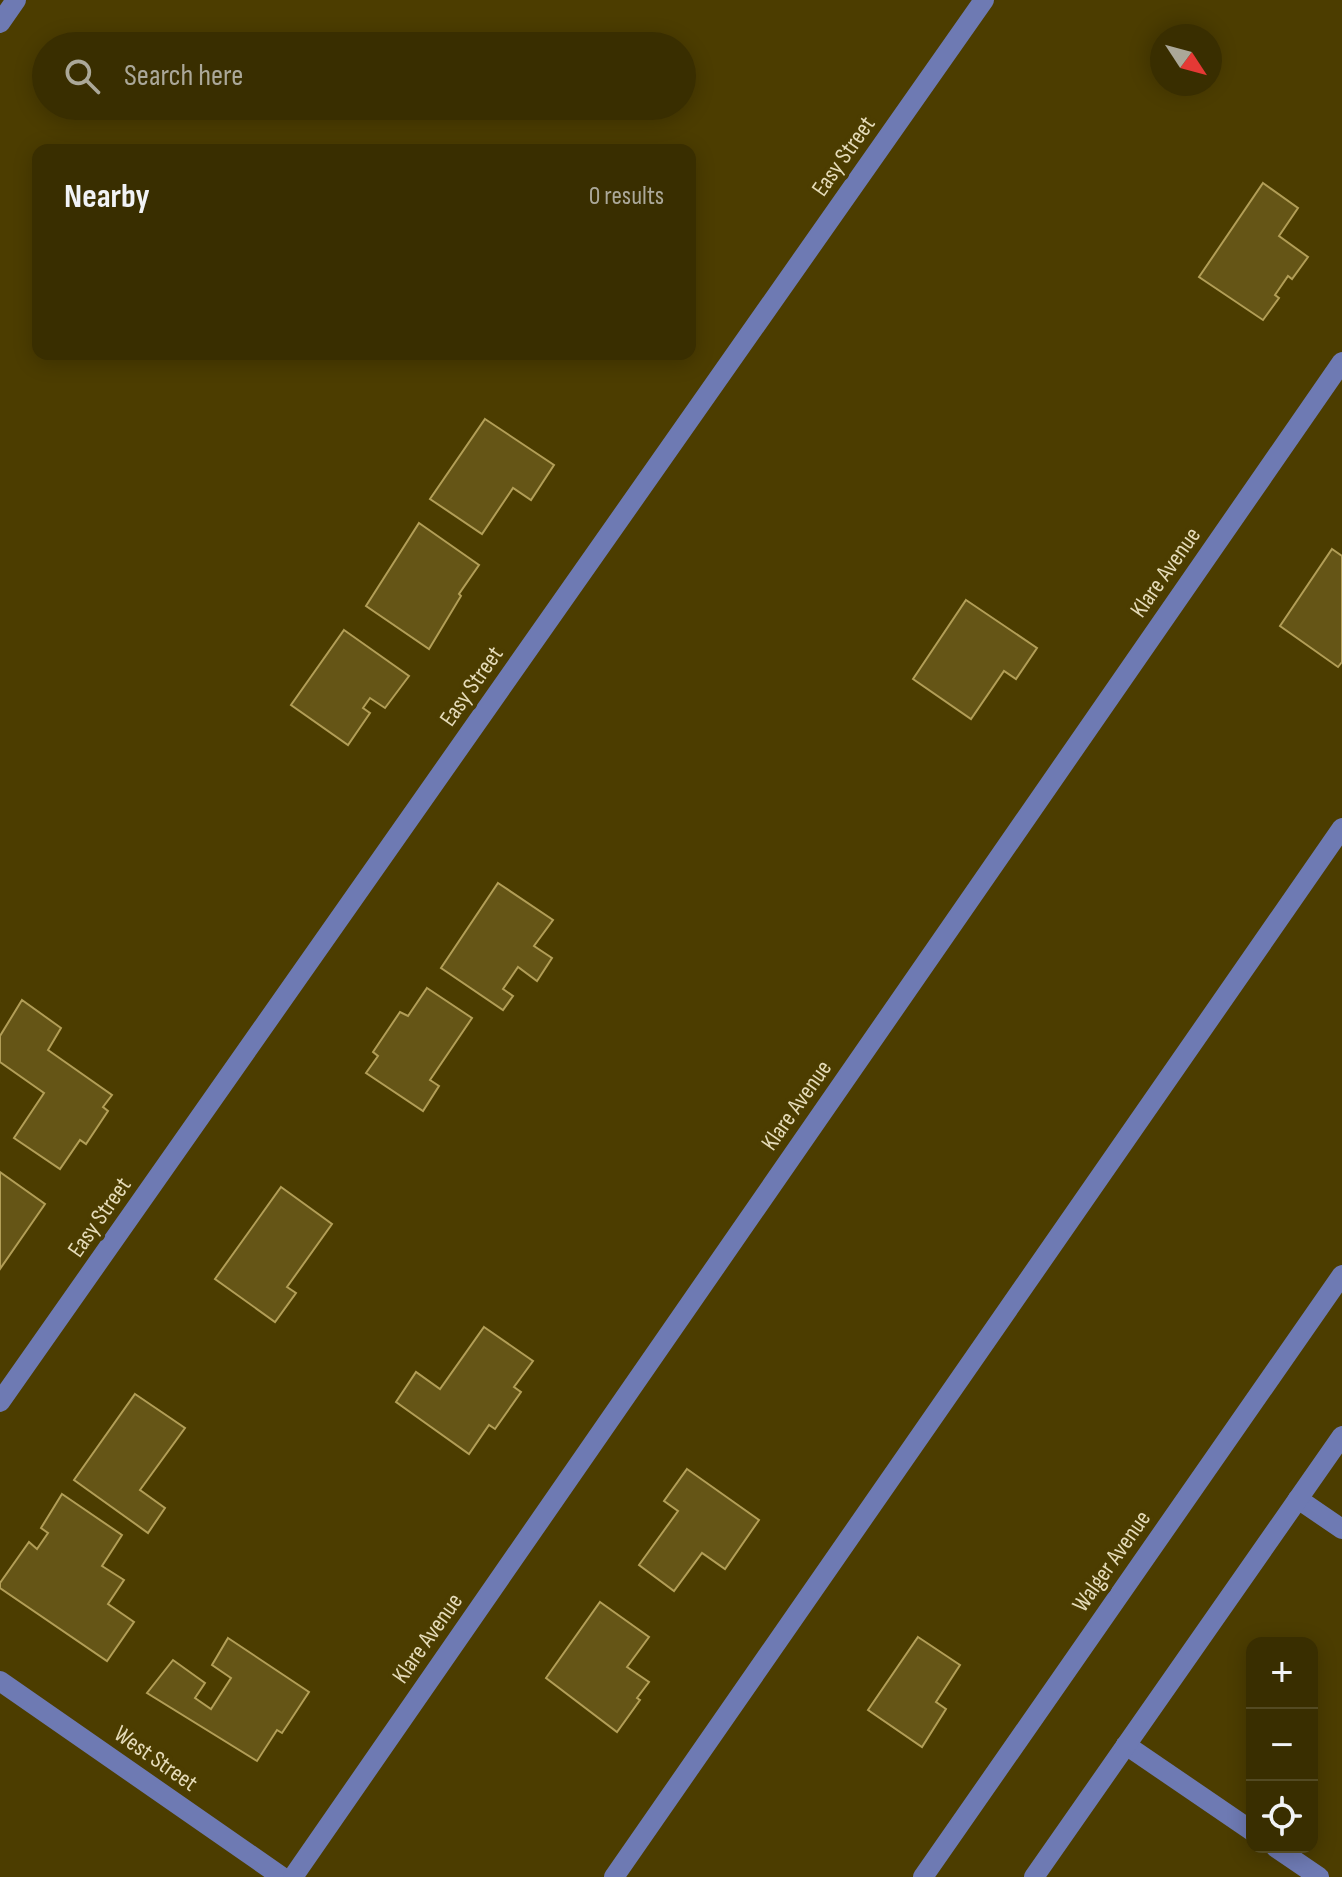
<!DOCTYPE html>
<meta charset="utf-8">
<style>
:root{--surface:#392e00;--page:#443a0f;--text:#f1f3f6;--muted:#aba899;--line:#534a22}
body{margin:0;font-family:"Sofia Sans Condensed",sans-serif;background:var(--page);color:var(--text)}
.controls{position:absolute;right:24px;bottom:24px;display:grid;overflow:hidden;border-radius:16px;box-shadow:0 4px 20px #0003}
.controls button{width:72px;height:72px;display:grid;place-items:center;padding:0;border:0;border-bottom:2px solid var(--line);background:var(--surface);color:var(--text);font:40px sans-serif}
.compass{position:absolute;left:1150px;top:24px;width:72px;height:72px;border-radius:50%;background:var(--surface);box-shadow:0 4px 20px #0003;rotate:126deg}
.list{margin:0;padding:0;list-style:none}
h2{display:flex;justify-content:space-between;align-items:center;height:104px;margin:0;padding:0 32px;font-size:34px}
h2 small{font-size:26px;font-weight:400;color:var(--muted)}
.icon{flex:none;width:44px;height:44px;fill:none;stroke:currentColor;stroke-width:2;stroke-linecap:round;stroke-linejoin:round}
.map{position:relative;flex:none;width:1342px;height:1877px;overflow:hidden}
.search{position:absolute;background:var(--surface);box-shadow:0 4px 20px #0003;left:32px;top:32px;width:664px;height:88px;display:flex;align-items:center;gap:20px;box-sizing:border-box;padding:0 28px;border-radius:44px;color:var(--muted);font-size:30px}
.panel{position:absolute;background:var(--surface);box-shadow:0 4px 20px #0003;left:32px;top:144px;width:664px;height:216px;border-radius:16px}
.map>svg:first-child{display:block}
.building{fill:#655516;stroke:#b29e57;stroke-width:2}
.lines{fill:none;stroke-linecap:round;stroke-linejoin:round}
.minor{stroke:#6e7ab3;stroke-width:20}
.labels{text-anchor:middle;stroke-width:8;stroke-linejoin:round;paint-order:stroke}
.street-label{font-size:24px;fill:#e5dbb8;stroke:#4c3d00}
</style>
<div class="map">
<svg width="1342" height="1877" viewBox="0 0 1342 1877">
<rect width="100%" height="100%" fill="#4c3d00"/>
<g class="building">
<polygon points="1263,183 1298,208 1279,236 1308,257 1292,279 1288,276 1275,295 1279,298 1263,320 1199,277"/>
<polygon points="485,419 554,465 531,500 513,488 482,534 430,499"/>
<polygon points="419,523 479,565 459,594 461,596 429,649 366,606"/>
<polygon points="1332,549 1342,556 1342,662 1338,667 1280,626"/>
<polygon points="966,600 1037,648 1016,679 1004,671 971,719 913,679"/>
<polygon points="344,630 409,676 385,708 370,698 363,708 370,713 348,745 291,705"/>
<polygon points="498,883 553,920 534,946 552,958 537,981 518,967 503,989 513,996 503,1010 441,968"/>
<polygon points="427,988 472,1018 430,1080 439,1086 423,1111 366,1073 378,1056 373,1052 400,1012 408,1016"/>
<polygon points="22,1000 61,1028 48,1050 112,1095 103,1107 108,1111 86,1144 80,1140 60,1169 14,1138 44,1093 0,1062 0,1036"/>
<polygon points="0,1172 45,1204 0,1269"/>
<polygon points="281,1187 332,1224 287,1287 296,1293 275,1322 215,1279"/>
<polygon points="484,1327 533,1361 514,1387 521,1392 495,1429 489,1425 469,1454 396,1402 416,1372 440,1389"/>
<polygon points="135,1394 185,1428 140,1490 165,1508 148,1533 74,1480"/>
<polygon points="687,1469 759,1520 725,1569 702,1553 674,1591 639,1565 678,1511 664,1501"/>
<polygon points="62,1494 122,1535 102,1566 124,1580 108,1604 134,1622 107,1661 0,1588 0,1583 29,1542 37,1549 48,1533 41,1528"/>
<polygon points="600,1602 649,1637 627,1667 649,1682 637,1698 640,1700 617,1732 546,1678"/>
<polygon points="918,1637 960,1665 936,1702 946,1709 922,1747 868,1710"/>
<polygon points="228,1638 309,1692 282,1733 277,1730 257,1761 147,1693 173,1660 205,1683 195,1698 211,1709 231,1678 212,1665"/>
</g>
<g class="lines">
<g class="minor">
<polyline points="0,23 16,0"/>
<polyline points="0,1402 984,0"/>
<polyline points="1298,1499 1342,1529"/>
<polyline points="0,1681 282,1877"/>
<polyline points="1126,1745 1252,1831"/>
<polyline points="1275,1847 1319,1877"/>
<polyline points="293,1877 1342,362"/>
<polyline points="614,1877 1342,828"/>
<polyline points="923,1877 1342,1275"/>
<polyline points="1034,1877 1342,1436"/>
</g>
</g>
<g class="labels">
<g class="street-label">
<text transform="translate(843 156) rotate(-55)" y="8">Easy Street</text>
<text transform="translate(1165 572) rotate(-55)" y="8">Klare Avenue</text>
<text transform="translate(471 686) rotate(-55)" y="8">Easy Street</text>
<text transform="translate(796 1105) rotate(-55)" y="8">Klare Avenue</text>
<text transform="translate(99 1217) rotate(-55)" y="8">Easy Street</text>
<text transform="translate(1111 1561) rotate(-55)" y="8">Walger Avenue</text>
<text transform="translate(427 1638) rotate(-55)" y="8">Klare Avenue</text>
<text transform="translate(156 1758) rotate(35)" y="8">West Street</text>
</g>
</g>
</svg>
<div class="controls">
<button>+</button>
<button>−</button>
<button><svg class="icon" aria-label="locate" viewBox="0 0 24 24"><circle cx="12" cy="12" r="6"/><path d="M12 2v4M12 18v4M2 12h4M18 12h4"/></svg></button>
</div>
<svg class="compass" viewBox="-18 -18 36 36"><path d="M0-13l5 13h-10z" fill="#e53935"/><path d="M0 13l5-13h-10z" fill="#aba899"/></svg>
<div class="search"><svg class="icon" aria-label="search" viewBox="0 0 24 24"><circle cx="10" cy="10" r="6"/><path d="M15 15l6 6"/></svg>Search here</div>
<section class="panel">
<h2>Nearby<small>0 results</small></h2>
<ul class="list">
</ul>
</section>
</div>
